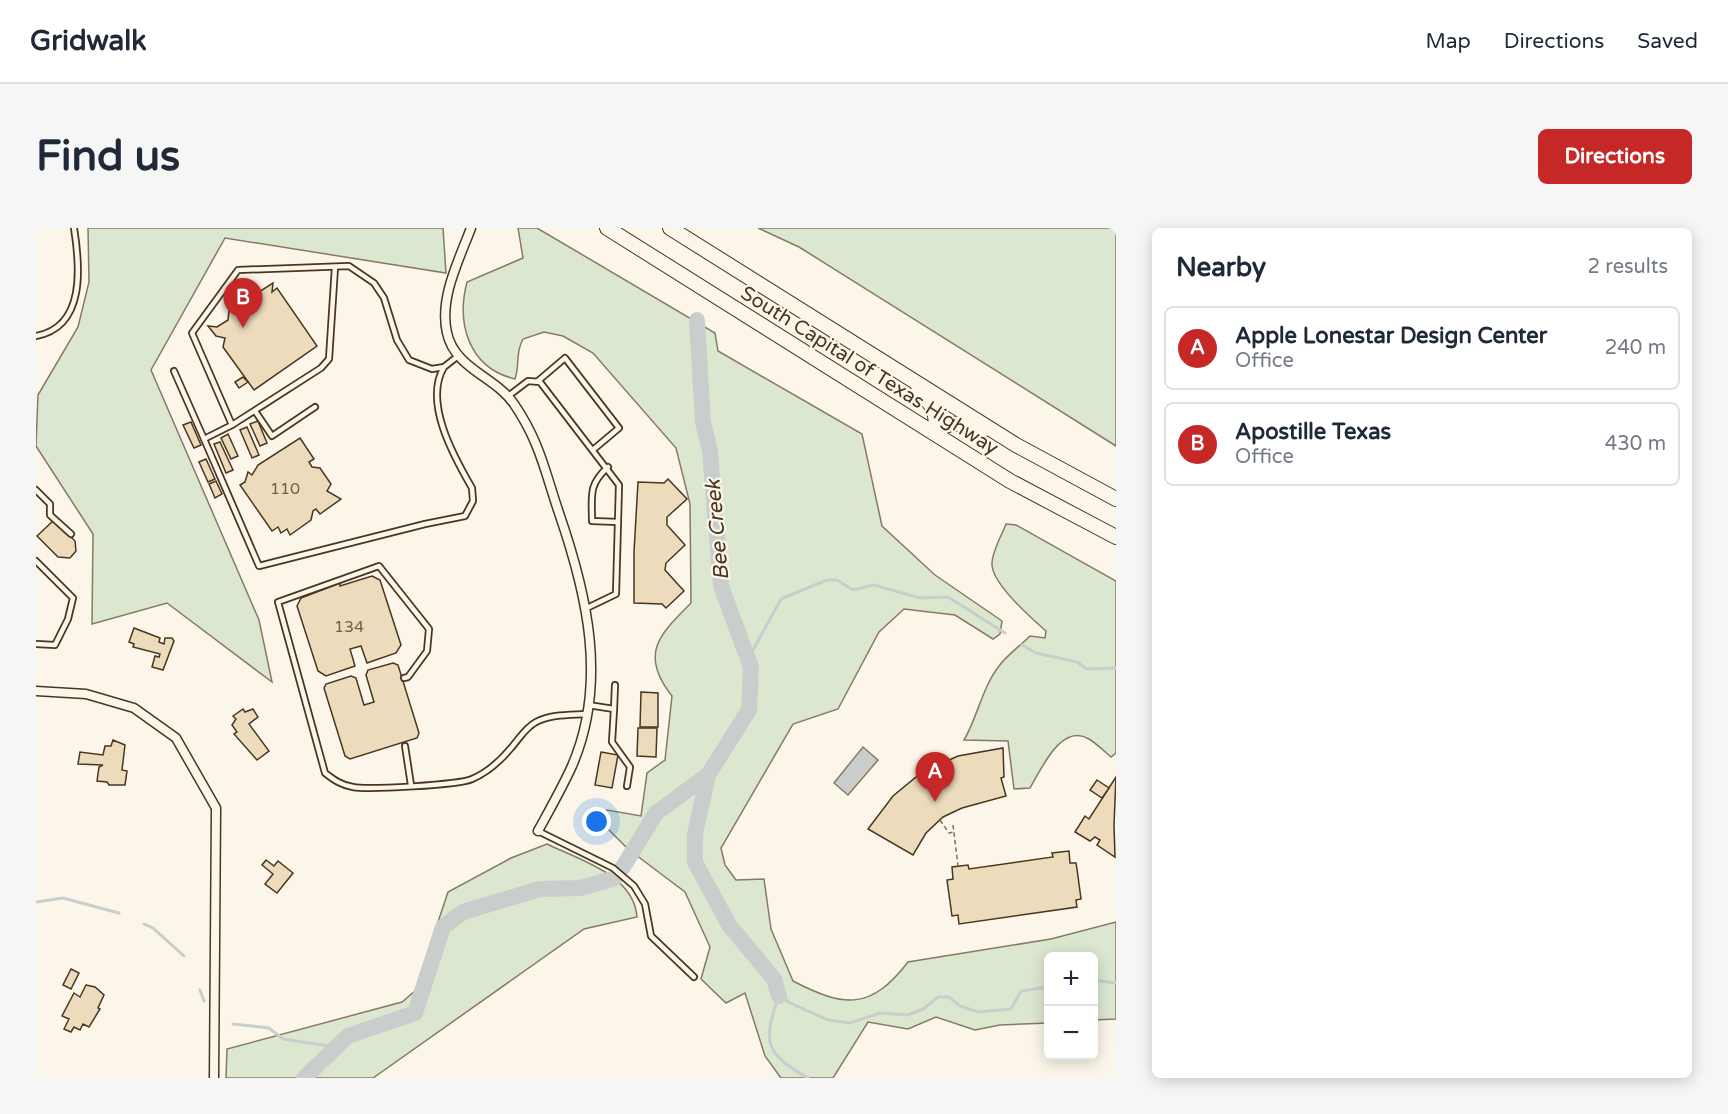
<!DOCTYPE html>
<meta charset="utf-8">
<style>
:root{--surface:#fff;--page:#f6f6f7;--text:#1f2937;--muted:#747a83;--line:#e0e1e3;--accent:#c62828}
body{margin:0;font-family:"Varela Round",sans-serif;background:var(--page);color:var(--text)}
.controls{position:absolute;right:18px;bottom:18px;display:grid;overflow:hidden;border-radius:9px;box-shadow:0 3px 15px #0003}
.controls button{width:54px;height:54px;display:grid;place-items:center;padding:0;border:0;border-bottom:2px solid var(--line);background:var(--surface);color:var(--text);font:30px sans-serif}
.you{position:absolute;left:561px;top:594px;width:21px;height:21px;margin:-15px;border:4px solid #fff;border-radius:50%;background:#1a73e8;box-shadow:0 0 0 9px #1a73e833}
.badge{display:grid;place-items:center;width:39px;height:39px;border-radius:50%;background:var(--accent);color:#fff;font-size:20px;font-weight:700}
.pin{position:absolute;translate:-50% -50px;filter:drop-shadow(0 2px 3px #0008)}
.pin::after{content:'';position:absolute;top:32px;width:21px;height:18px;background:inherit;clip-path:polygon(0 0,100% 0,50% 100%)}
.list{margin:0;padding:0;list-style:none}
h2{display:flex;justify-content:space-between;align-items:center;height:78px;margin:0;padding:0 24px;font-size:26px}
h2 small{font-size:20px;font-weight:400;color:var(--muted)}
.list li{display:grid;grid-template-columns:39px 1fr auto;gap:18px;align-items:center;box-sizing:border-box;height:84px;margin:0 12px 12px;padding:0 12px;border:2px solid var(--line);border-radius:9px}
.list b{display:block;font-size:22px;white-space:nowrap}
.list p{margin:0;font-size:20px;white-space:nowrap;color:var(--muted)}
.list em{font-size:20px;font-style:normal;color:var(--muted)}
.map{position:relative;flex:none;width:1080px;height:850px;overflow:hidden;border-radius:9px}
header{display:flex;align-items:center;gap:36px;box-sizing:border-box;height:84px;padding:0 30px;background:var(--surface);border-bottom:2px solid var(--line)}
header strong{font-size:28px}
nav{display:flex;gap:33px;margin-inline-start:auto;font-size:21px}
.intro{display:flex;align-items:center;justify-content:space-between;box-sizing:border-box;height:144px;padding:0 36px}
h1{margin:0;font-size:42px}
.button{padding:15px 27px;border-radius:9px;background:var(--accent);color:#fff;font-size:21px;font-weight:700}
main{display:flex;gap:36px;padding:0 36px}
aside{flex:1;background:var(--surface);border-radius:9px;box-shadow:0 3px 15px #0003}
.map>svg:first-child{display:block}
.green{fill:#dce7d0;stroke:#887966;stroke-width:1.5}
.water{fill:#c9cecd;stroke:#887966;stroke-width:1.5}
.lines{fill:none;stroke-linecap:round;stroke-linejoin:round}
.stream{stroke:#c9cecd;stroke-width:3}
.river{stroke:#c9cecd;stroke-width:16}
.building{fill:#ecdcbc;stroke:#4a3520;stroke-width:1.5}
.service-casing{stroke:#4a3520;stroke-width:8}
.minor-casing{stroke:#4a3520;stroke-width:11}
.trunk-casing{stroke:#4a3520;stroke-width:16}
.path{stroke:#7f6f5c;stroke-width:1.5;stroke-dasharray:4.5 3;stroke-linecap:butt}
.service{stroke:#fbf6e9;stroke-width:4.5}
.minor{stroke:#fbf6e9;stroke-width:8}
.trunk{stroke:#fbf6e9;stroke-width:14}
.labels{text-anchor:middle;stroke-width:4.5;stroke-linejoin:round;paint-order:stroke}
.number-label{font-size:16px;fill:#725f47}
.street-label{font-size:20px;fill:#4a3520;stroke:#fbf6e9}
.water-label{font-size:21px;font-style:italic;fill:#4a3520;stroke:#fbf6e9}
</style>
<header>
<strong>Gridwalk</strong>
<nav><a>Map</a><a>Directions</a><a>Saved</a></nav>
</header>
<div class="intro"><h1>Find us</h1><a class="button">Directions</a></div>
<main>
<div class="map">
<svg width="1080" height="850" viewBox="0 0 1080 850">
<rect width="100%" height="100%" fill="#fbf6e9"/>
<g class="green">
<polygon points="52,0 407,0 410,45 189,10 115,142 223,392 236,454 131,375 56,396 57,306 0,218 2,167 42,99 53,54"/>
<path d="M 482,0 L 501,0 L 679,105 L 682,123 L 826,206 L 846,298 L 899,347 L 966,393 L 964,406 L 957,411 L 919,387 L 868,381 L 843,404 L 802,481 L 757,496 L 685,620 L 689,637 L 700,652 L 728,651 L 735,701 L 757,753 C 809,780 835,782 872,734 L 1015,711 L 1080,694 L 1080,791 L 1058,792 L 1058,728 L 1012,728 L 1012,795 L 964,797 L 939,802 L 900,789 L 872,801 L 832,794 L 797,850 L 745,850 L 729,828 L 709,765 L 690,775 L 665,751 L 674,719 L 649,664 L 592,621 L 561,590 L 571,582 L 605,588 L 611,545 L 629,532 L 636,468 C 603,426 623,407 655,375 L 654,276 L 640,220 L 557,125 L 527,108 L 508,104 L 487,111 C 479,125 484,137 479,151 C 433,140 420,96 431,54 L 487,30 Z"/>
<polygon points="722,0 1080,0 1080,218 763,19"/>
<path d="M 970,296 L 980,297 L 1080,353 L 1080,525 L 1075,529 C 1068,523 1061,516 1053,511 C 1025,494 1005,542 994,560 L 978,561 L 972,513 L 928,512 C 942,488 946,460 963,438 C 971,427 984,418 994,408 L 1009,410 L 1010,403 C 995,390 957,357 956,337 C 955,325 966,307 970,296 Z"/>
<path d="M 511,616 C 544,632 598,647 601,689 L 548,701 L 337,850 L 190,850 L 191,821 L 366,774 L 379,763 L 412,664 L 475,630 Z"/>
</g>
<polygon class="water" points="827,519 842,532 812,567 798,555"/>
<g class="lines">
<g class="stream">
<polyline points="986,417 1000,425 1041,434 1051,441 1080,440"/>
<polyline points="712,431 745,371 791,352 801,352 817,362 838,357 884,370 912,369 969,405"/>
<polyline points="0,674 27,670 83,685"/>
<polyline points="108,696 117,700 148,728"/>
<polyline points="738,751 752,774 792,792 814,795 844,785 872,787 887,781 902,769 913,769 924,778 942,784 975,781 985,763 1012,759"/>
<polyline points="1058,752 1080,755"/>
<polyline points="164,762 168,773"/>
<path d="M 743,768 C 726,815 729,825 772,850"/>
<polyline points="197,796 233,800 247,811 300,819"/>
</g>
<g class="river">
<polyline points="672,547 659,606 659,634 693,697 738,751 743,768"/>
<polyline points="587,639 620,585 672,547 713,482 715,439 685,358 674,223 667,194 661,92"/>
<polyline points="268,850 312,808 379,785 407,699 427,684 504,661 545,660 579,650"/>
</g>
</g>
<g class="building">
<polygon points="237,55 236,64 241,60 281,118 218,162 187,119 189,110 180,108 172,98 181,99 192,92 193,83"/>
<polygon points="207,149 212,154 203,160 199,154"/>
<polygon points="222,193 231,215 224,218 214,196"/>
<polygon points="155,194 165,217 158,220 147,197"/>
<polygon points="211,199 223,227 216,230 204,202"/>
<polygon points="192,206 202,228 195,231 185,210"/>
<polygon points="264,210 278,231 273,234 276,239 284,240 295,256 291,263 305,271 284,286 280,281 277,283 275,292 254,307 251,301 245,305 242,299 236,303 204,257 209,254 212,244 216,247 222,237"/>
<polygon points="184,214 197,242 190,245 178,216"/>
<polygon points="170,231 179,251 172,254 163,234"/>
<polygon points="632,251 651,271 631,289 631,297 649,317 630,335 629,342 648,363 630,380 626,376 598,375 598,324 602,254 628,255"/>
<polygon points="180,253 186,266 179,270 173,256"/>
<polygon points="18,292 39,313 40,323 34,330 22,329 1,308"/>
<polygon points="336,348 344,352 365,417 360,425 331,435 325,418 314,421 319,438 290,448 282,443 261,378 265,370 304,355 304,358"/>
<polygon points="98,400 124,410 123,414 128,416 129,410 136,410 138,413 127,442 116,439 119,428 123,429 124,426 97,419 98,416 93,414"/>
<polygon points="357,435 362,437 383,505 381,510 314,531 309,528 288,460 290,456 315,448 320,450 328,477 338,474 330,447 332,442"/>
<polygon points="605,464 622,465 622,499 604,499"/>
<polygon points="207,481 209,484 217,481 222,489 213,496 233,523 221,532 198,506 201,504 196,497 200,491 197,488"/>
<polygon points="602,500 621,500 620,529 601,528"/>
<polygon points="77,512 89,517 86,542 91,543 89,557 73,557 71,554 61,553 63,539 67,537 42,536 44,524 67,527 69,518 75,518"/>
<polygon points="967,520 968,549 965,550 970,568 926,580 907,589 890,605 877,627 832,601 857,568 885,545 922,528"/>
<polygon points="565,524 582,527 576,560 559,557"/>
<polygon points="1080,549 1078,597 1079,629 1061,617 1064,612 1059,609 1054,613 1039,604 1049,588 1053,591"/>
<polygon points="1061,552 1073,560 1066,570 1054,562"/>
<polygon points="1033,623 1034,635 1040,635 1041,641 1045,671 1040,672 1041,679 923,696 922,687 916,688 911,652 917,651 916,639 932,637 933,641 1017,629 1016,625"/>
<polygon points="230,632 238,638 242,633 257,645 241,665 229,656 237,646 226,637"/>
<polygon points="35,741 43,745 35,761 27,757"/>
<polygon points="50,757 59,759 68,767 62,780 64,781 53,799 47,796 44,802 38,799 35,804 28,801 33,791 26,788 38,765 44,769"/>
</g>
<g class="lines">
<g class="service-casing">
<g id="service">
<path d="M 0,108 C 50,99 44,38 38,0"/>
<path d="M 408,139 C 387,174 418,229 436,260 L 437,273 L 429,288 L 389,296 L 223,338 L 168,211 L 196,197 L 156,105 L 202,42 L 313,38 L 338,55 L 348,70 L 361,112 L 373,132 L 396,141 L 408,139 L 422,128"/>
<polyline points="138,143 168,211"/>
<polyline points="502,153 529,130 583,200 558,221"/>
<polyline points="471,169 492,153 504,154 583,257 580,366 551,380"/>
<polyline points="219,183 236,208 279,179"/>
<polyline points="196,197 285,140 293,131 299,39"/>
<path d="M 572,239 C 552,257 556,268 556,293 L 582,294"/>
<polyline points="0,262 14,276 14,287 35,306"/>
<polyline points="0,333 37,370 32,391 19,417 0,416"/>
<path d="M 368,450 L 372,449 L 391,423 L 393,401 L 343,338 L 242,374 L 289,545 C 298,552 305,557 317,559 C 331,562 423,557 436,551 C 450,545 465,532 475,520 C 483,511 489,500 500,494 C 515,486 534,487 550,486"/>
<polyline points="552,477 578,481 579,457"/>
<polyline points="578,481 576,514 594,539 591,558"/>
<polyline points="369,518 375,557"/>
<polyline points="502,603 577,640 598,658 609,676 615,708 658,749"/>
</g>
</g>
<g class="minor-casing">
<g id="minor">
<path d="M 435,0 C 423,32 403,70 411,105 C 419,141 460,149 478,176 C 504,214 509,244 523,285 C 551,366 572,455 536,538 C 526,560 514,581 502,603"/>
<polyline points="0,463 50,466 98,480 140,510 180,580 178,850"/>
</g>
</g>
<g class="trunk-casing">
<g id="trunk">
<polyline points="571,0 974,253 1080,309"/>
<polyline points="634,0 980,217 1080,271"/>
<path d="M 882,163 C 896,176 903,185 898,205"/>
<path d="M 898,205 C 913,191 929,195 946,203"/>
</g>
</g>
<g class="path">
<polyline points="904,592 913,605 917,604"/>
<polyline points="917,597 922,638"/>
</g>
<use href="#service" class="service"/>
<use href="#minor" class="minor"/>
<use href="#trunk" class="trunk"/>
</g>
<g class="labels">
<g class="number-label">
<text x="249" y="266">110</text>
<text x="313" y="404">134</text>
</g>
<g class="street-label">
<text transform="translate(834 142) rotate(32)" y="7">South Capital of Texas Highway</text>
</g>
<g class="water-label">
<text transform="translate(681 302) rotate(-95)" y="7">Bee Creek</text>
</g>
</g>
</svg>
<div class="controls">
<button>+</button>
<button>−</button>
</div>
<div class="you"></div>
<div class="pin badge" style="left:899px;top:574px">A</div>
<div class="pin badge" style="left:207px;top:100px">B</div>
</div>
<aside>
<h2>Nearby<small>2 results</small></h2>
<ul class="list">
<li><span class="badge">A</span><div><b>Apple Lonestar Design Center</b><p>Office</p></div><em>240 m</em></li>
<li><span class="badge">B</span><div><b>Apostille Texas</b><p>Office</p></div><em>430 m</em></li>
</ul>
</aside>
</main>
